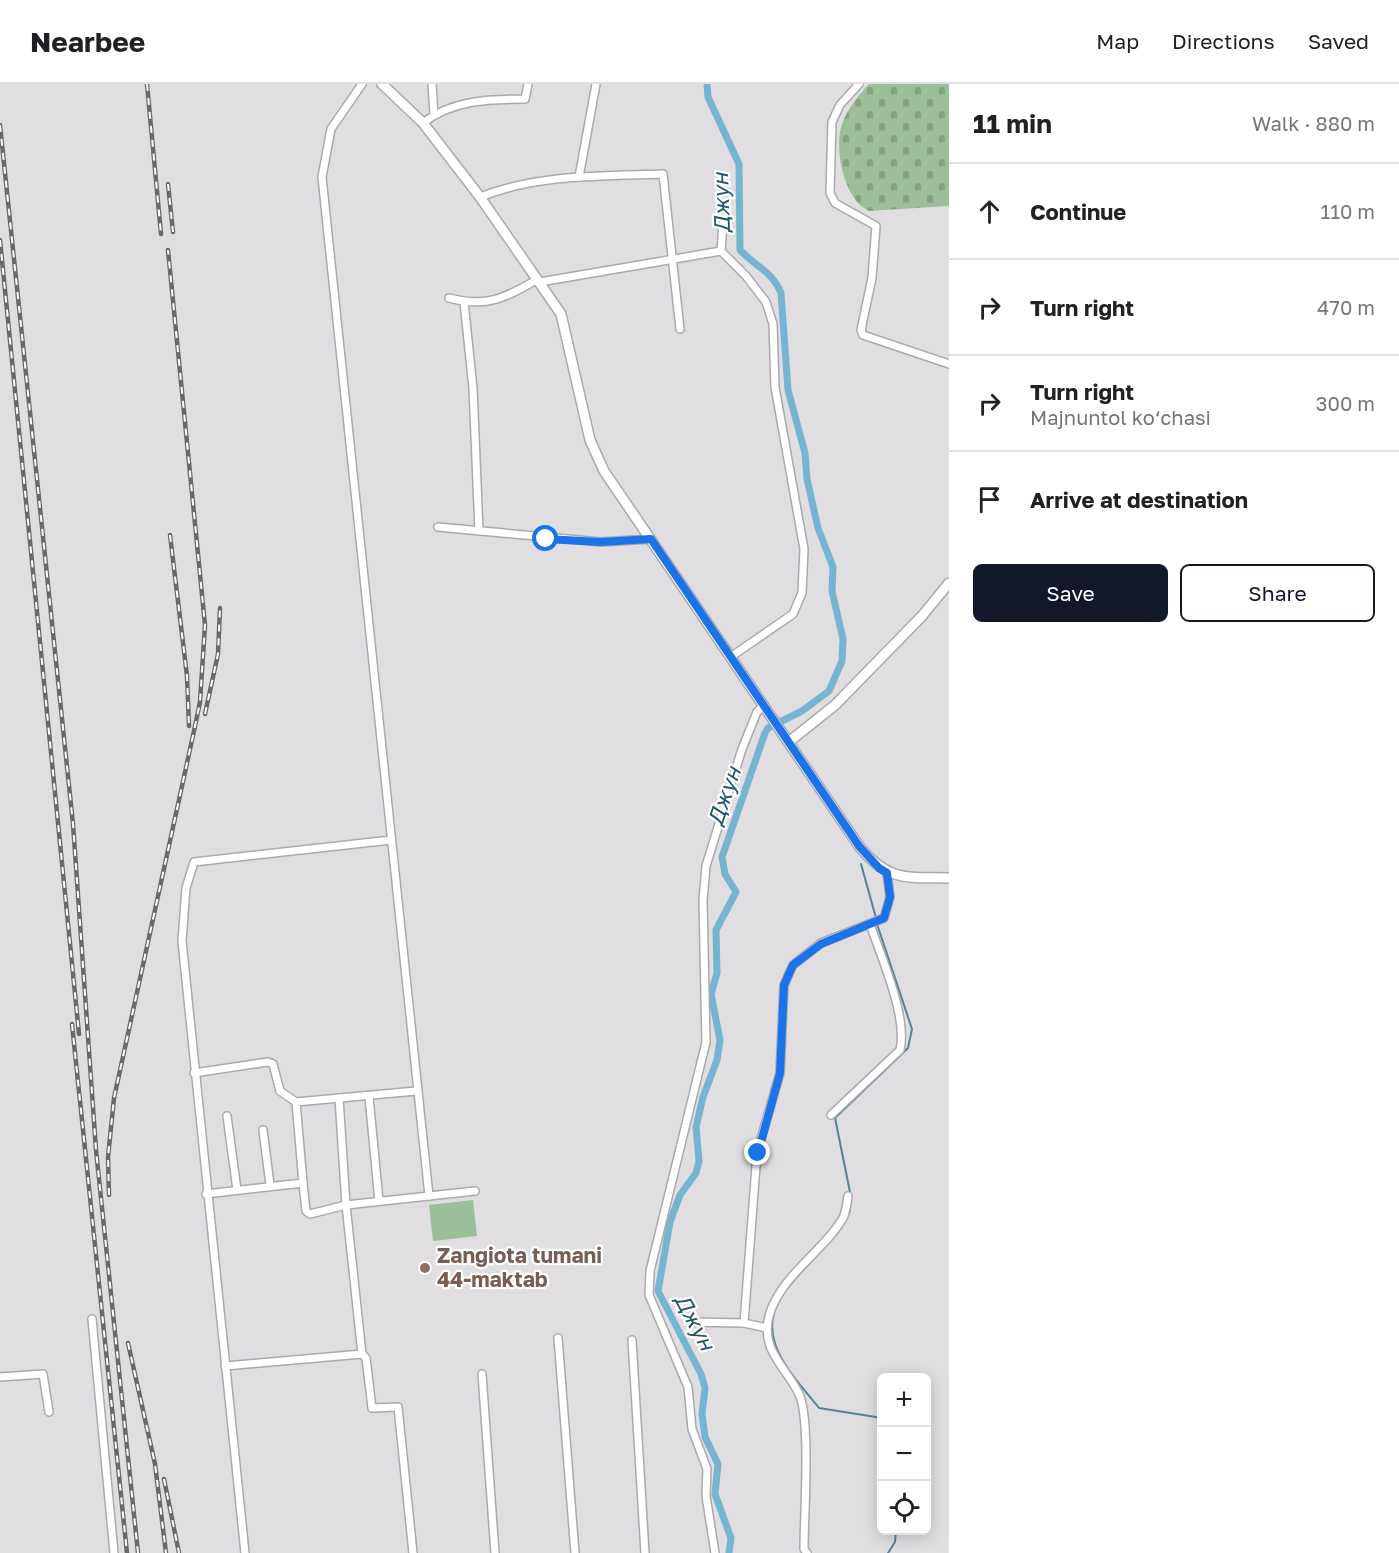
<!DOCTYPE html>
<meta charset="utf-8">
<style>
:root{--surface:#fff;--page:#f2f2f2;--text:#202124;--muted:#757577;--line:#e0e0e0;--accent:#111827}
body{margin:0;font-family:"Golos Text",sans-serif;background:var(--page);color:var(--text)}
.controls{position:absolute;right:18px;bottom:18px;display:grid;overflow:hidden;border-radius:9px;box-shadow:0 3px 15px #0003}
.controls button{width:54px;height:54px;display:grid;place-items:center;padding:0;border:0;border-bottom:2px solid var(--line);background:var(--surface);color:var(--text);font:30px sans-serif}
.stop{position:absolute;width:18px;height:18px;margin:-14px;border:4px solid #1a73e8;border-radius:50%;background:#fff}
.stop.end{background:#1a73e8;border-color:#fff;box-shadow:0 2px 6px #0008}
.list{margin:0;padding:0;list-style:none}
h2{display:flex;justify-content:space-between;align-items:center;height:78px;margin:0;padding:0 24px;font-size:26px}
h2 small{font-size:20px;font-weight:400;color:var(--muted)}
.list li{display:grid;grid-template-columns:39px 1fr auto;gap:18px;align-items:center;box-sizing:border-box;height:96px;padding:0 24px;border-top:2px solid var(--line)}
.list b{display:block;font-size:22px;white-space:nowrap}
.list p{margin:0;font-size:20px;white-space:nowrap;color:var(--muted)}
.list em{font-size:20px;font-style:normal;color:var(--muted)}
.actions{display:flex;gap:12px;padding:18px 24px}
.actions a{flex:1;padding:14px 0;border:2px solid var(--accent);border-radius:9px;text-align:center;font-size:21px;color:var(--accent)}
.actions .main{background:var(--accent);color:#fff}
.icon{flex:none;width:33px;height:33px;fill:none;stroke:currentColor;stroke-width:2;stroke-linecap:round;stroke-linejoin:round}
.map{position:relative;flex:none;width:949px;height:1469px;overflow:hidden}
header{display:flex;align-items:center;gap:36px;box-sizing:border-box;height:84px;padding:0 30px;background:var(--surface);border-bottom:2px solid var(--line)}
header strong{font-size:28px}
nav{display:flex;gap:33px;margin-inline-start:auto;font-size:21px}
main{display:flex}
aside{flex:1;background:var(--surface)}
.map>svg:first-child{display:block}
.grass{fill:#9cbe99}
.cemetery{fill:url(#cemetery-stones)}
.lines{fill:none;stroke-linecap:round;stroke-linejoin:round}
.stream{stroke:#568397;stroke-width:2}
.canal{stroke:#75b5d1;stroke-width:7}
.minor-casing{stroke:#aba9ad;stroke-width:10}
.secondary-casing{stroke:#aba9ad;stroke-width:12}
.minor{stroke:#fff;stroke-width:7}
.secondary{stroke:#fff;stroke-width:9}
.rail-casing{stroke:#69686a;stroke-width:4.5}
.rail{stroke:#fff;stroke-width:2;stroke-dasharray:7;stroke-linecap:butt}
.route{stroke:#1a73e8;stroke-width:8}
.education-dot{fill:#8d6e63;stroke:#fff;stroke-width:2}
.labels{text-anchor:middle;stroke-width:4.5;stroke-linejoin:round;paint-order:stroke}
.education-label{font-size:21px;font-weight:bold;fill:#785e54;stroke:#fff;text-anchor:start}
.water-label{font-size:22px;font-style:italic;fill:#22556a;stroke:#fff}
</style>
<header>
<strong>Nearbee</strong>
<nav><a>Map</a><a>Directions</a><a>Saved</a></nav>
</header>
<main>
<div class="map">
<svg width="949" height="1469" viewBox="0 0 949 1469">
<defs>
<pattern id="cemetery-stones" width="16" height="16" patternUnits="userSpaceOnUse" patternTransform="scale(1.5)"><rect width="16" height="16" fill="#9cbe99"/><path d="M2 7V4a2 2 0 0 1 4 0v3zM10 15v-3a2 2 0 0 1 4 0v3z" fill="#85a283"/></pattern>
</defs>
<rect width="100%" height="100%" fill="#e0dee1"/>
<polygon class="grass" points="473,1116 477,1152 433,1157 429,1121"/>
<path class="cemetery" d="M 869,0 L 949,0 L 949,122 L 869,127 C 845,116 836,72 840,48 C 843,30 857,13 869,0 Z"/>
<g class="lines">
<g class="stream">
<polyline points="861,780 876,834"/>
<polyline points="851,1113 835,1034 908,964 912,945 877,840"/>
<polyline points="842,1141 850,1126 850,1119"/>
<path d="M 815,1173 C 803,1187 788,1200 779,1217 C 756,1257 796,1295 819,1324 L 882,1334"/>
<polyline points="888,1469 895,1458 896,1446"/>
</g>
<path class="canal" d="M 707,0 L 708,13 L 739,80 L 740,166 C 756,183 772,187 781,209 L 788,306 L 805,369 L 807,395 L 818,444 L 833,483 L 832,507 L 843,555 L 842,577 L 829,607 L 802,627 L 768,644 L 765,649 L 722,773 L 725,790 L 736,808 L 716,846 L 717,889 L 711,910 L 720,956 L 717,976 L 703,1013 L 696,1043 L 699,1077 L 696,1089 L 680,1111 L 670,1138 L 658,1207 L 701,1290 L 705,1304 L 702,1330 L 705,1353 L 718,1380 L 715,1410 L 731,1454 L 729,1469"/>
<g class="minor-casing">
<g id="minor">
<polyline points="362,0 331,45 322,93 429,1112"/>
<polyline points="432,0 434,30"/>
<polyline points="859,0 840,21 832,38 830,109 835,119 876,142 872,194 861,246 863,251 949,280"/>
<path d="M 423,39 C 452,16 490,15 525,15 L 528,0"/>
<polyline points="579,93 596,0"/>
<path d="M 480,113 C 538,90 602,92 663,90 L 680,245"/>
<polyline points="723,139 721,167 746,192 766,218 773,240 775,303 804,465 802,509 793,530 732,572"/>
<polyline points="540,198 721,167"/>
<path d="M 449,214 C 487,224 505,214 538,195"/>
<polyline points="464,218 473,304 479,447"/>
<polyline points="438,443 601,458 651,455"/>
<polyline points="194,989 268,978 273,980 280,1007 296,1018 303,1099"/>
<polyline points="369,1013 379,1117"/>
<polyline points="339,1014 346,1121 362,1270 366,1274 372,1324 398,1323 413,1469"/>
<polyline points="296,1018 416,1007"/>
<path d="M 831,1031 L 900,966 C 908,933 881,873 870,840"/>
<polyline points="227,1032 237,1106"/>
<polyline points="263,1046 270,1101"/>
<polyline points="206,1110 303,1099 306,1127 310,1130 346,1121 475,1107"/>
<polyline points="92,1235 114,1469"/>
<polyline points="690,1238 744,1239"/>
<polyline points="767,1244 744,1239 757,1069 780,989 784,901 793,881 821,859 884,834 890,813 887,789"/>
<polyline points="558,1254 575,1469"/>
<polyline points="632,1256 645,1469"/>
<polyline points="225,1282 362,1270"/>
<polyline points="482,1290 495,1469"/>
<polyline points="0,1293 43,1290 49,1328"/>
<polyline points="245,1469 182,857 186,804 194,778 391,756"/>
<polyline points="715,1469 706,1412 707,1385 692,1345 688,1303 649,1211 650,1187 706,958 703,816 706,782 742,665 757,628 764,621"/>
<path d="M 807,1469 L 804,1465 C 804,1431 811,1336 799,1310 C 786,1283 760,1266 769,1232 C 780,1192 824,1167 843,1134 C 846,1128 847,1119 848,1112"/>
</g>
</g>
<g class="secondary-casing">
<g id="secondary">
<path d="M 382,0 L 423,39 L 480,113 L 561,230 L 590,356 L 604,387 L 859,762 C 888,798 906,793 949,794"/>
<polyline points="790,657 835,621 922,532 949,499"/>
</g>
</g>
<use href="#minor" class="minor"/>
<use href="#secondary" class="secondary"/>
<g class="rail-casing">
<g id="rail">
<polyline points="147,0 161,150"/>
<polyline points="0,41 73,740 96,1066 138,1469"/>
<polyline points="168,100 173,148"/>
<polyline points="0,156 79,950"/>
<polyline points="170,451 187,592 189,642"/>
<polyline points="205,630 218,570 220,524"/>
<polyline points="72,940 127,1469"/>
<polyline points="109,1111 108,1073 114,1014 194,647 200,618 205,541 168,166"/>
<polyline points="128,1259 155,1380 166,1469"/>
<polyline points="164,1395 179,1469"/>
</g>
</g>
<use href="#rail" class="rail"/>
</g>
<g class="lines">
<polyline class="route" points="546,455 601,458 651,455 859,762 879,784 887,789 890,813 884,834 821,860 793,881 784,901 780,989 758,1069"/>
</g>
<circle class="education-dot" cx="425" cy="1184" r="6"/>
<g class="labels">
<g class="education-label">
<text x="437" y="1179">Zangiota tumani<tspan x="437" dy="24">44-maktab</tspan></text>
</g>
<g class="water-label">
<text transform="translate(721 119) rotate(-92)" y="8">Джун</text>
<text transform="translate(724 712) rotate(-71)" y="8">Джун</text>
<text transform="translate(695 1238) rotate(62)" y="8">Джун</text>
</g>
</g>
</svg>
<div class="controls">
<button>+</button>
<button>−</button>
<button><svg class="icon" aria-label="locate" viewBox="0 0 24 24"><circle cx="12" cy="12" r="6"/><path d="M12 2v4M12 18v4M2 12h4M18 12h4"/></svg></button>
</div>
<div class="stop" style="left:546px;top:455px"></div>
<div class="stop end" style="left:758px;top:1069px"></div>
</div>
<aside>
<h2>11 min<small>Walk · 880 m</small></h2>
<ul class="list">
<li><svg class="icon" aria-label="ahead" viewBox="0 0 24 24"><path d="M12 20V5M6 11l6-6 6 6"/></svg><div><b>Continue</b></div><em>110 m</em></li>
<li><svg class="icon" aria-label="right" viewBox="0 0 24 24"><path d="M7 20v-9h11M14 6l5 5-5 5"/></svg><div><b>Turn right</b></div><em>470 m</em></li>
<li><svg class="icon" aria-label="right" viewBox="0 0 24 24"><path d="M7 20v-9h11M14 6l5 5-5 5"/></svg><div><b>Turn right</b><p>Majnuntol ko‘chasi</p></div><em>300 m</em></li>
<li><svg class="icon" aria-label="arrive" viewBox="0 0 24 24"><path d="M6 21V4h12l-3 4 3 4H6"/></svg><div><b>Arrive at destination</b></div></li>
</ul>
<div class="actions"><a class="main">Save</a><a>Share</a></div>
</aside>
</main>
